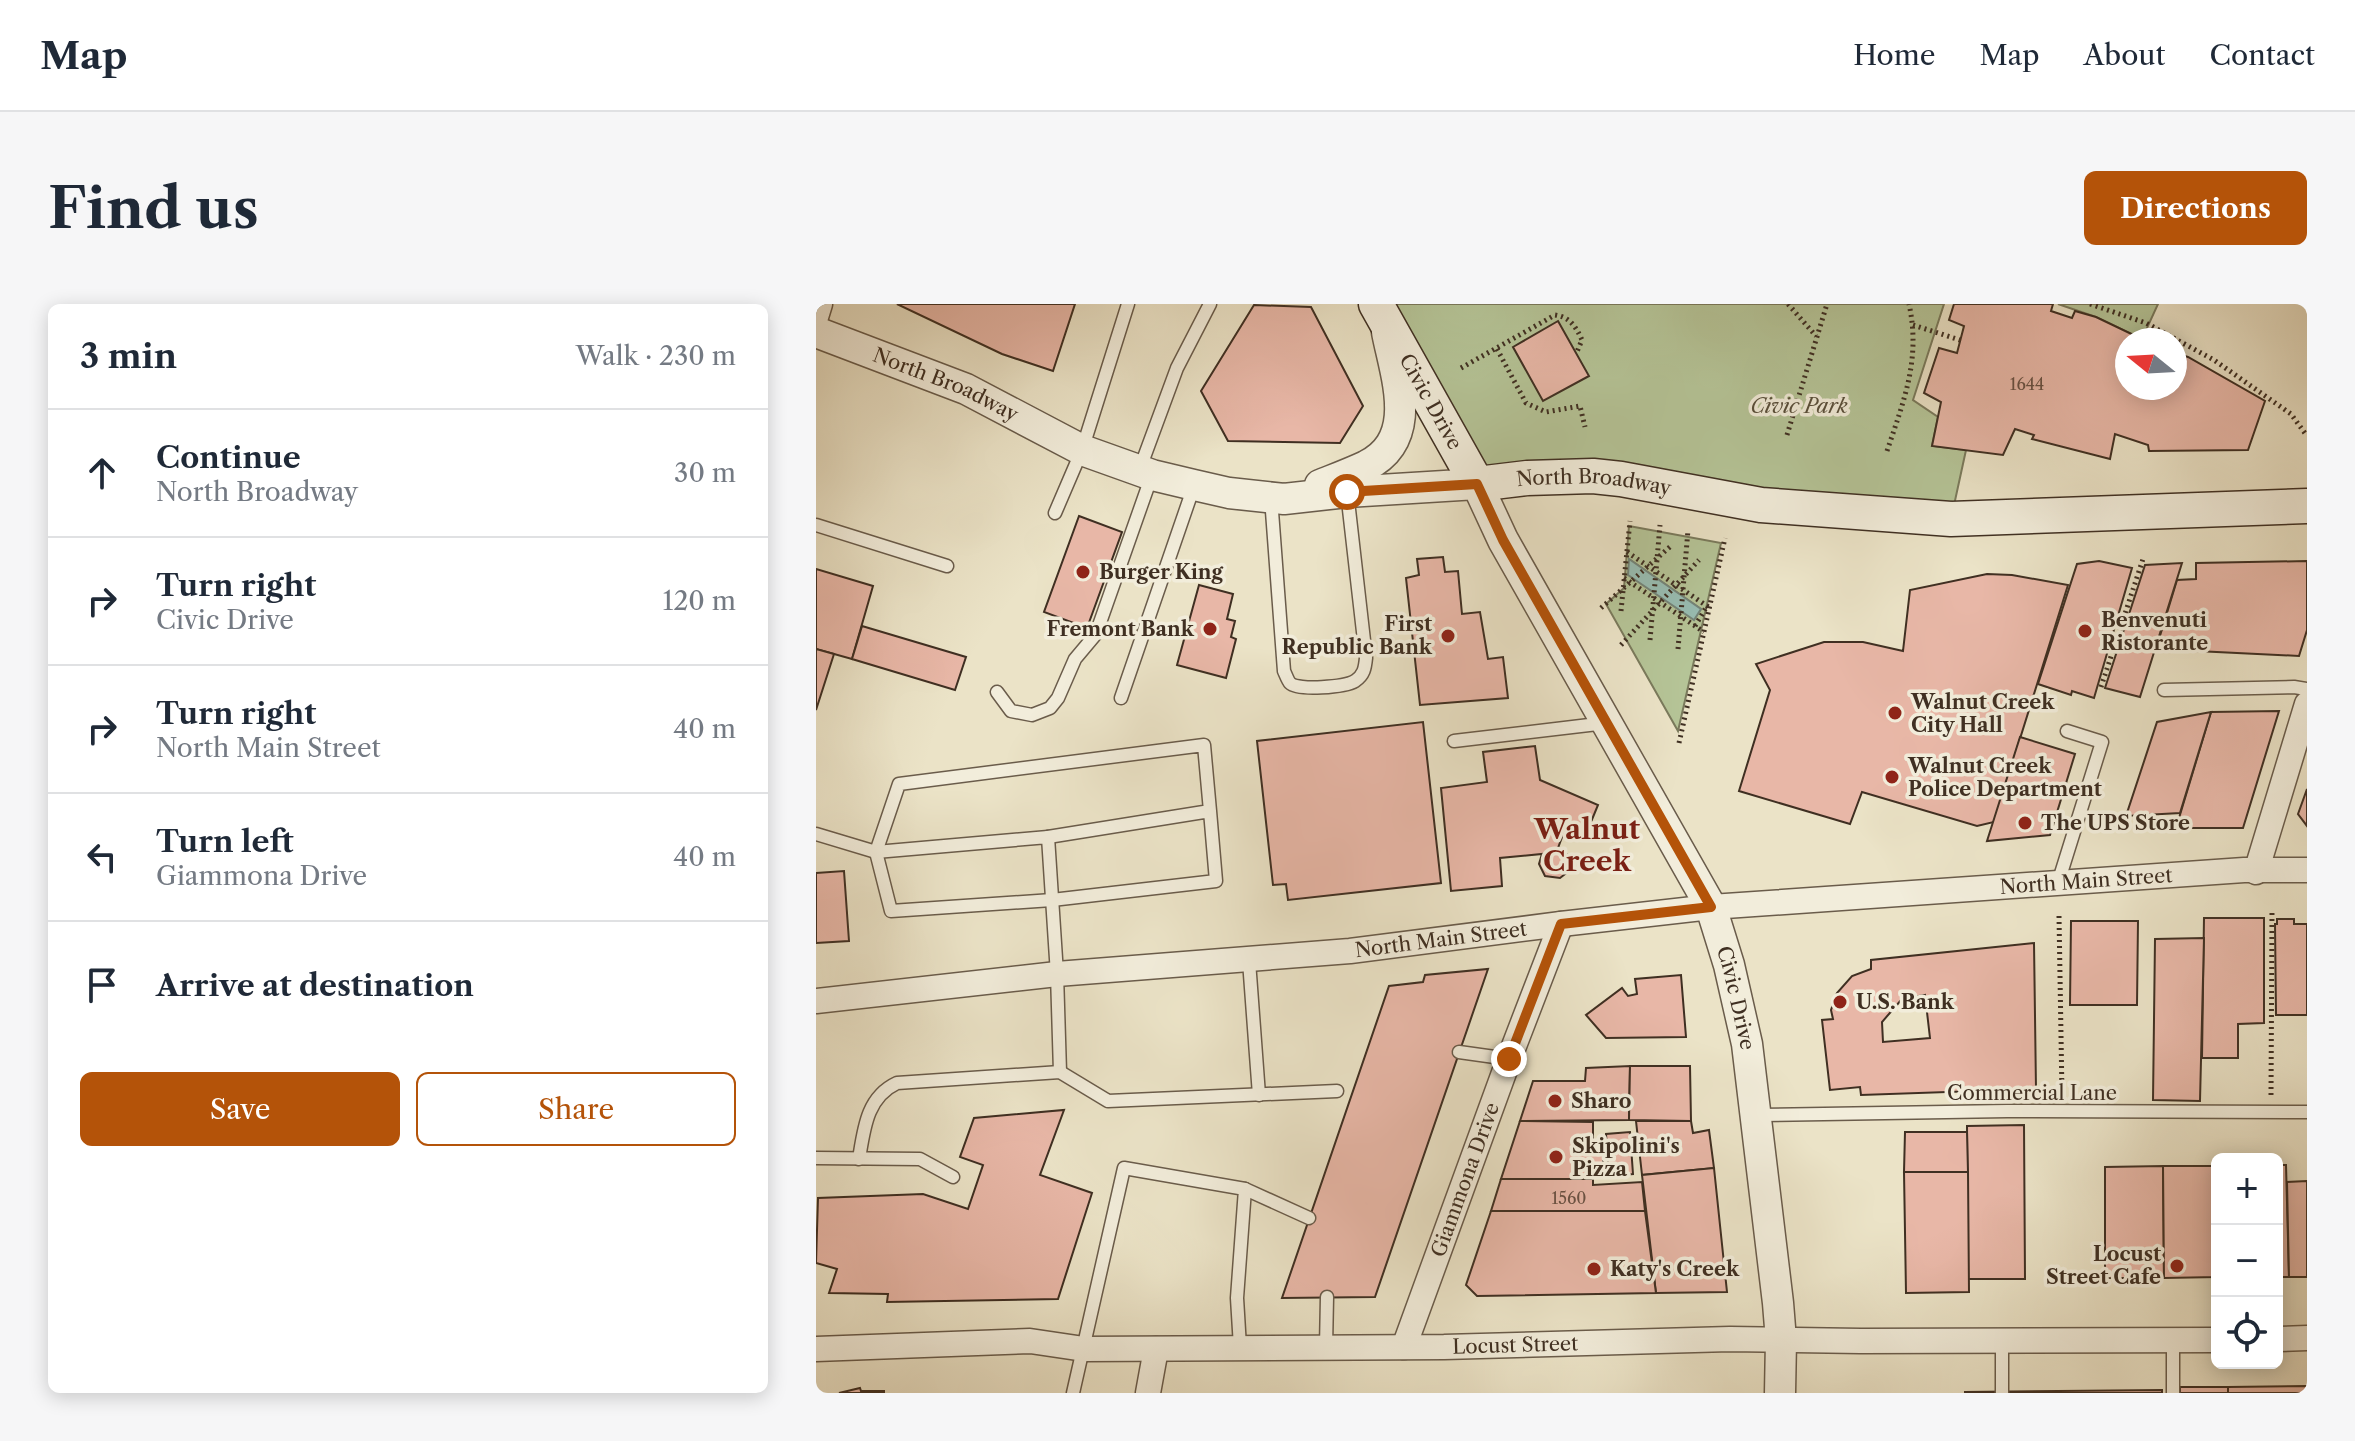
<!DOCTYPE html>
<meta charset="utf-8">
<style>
:root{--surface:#fff;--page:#f6f6f7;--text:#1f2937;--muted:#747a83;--line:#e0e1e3;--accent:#b45309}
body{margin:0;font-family:"Libre Caslon Text",serif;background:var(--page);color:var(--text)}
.controls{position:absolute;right:24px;bottom:24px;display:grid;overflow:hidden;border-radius:12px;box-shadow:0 4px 20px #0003}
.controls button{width:72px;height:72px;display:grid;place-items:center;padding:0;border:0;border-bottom:2px solid var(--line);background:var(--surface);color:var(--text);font:40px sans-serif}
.compass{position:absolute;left:1299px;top:24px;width:72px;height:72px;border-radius:50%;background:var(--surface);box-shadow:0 4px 20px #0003;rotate:288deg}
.stop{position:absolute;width:24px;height:24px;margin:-18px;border:6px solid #b45309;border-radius:50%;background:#fff}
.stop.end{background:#b45309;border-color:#fff;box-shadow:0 2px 8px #0008}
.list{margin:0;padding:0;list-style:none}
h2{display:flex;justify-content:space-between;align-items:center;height:104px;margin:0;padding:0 32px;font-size:34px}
h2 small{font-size:26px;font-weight:400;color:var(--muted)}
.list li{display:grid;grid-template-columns:52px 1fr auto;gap:24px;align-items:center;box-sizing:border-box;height:128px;padding:0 32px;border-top:2px solid var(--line)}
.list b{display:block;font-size:30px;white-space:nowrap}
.list p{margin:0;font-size:26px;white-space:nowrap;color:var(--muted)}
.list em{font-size:26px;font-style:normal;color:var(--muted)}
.actions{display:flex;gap:16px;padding:24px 32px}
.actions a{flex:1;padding:18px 0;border:2px solid var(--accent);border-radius:12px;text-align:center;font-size:28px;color:var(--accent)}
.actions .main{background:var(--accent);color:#fff}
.icon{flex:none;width:44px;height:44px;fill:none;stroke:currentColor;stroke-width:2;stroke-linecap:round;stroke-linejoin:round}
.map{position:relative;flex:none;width:1491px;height:1089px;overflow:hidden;border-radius:12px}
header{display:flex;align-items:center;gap:48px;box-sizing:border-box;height:112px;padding:0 40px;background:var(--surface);border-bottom:2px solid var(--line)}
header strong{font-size:38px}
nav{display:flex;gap:44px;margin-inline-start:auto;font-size:28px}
.intro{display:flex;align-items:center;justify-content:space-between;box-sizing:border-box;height:192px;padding:0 48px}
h1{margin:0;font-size:56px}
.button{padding:20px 36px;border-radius:12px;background:var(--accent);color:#fff;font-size:28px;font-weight:700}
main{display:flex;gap:48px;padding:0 48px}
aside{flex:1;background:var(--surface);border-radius:12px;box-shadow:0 4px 20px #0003}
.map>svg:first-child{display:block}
.green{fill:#b5c497;stroke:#7a7a5c;stroke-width:2;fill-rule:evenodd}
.water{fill:#98beb4;stroke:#74857a;stroke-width:2}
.building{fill:#e8b7a7;stroke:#3f2f22;stroke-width:2;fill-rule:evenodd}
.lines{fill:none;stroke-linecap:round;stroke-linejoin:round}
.service-casing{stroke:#6a5c4b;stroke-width:15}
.minor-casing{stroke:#6a5c4b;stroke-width:27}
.tertiary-casing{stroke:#6a5c4b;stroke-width:33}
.secondary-casing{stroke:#3f2f22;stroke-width:37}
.path{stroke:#3f2f22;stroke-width:5;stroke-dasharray:2 4;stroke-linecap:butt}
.service{stroke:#f2eddb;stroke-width:12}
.minor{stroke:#f2eddb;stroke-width:24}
.tertiary{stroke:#f2eddb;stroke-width:30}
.secondary{stroke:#f2eddb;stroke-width:34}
.route{stroke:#b45309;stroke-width:10}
.poi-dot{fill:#8f2418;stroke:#f2eddb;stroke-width:3}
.labels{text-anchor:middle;stroke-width:7;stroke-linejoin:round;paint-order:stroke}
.number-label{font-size:16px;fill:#695143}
.street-label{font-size:20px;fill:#3f2f22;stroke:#f2eddb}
.park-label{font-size:20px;font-style:italic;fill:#574d39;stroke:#f2eddb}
.poi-label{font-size:20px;font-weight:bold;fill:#3f2f22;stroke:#f2eddb;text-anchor:start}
.district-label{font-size:28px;font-weight:bold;fill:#7a1f14;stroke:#f2eddb}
</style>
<header>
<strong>Map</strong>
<nav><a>Home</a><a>Map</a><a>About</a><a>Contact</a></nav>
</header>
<div class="intro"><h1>Find us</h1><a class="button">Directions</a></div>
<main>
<aside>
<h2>3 min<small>Walk · 230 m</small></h2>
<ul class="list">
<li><svg class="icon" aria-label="ahead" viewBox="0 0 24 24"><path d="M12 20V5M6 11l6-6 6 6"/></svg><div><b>Continue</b><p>North Broadway</p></div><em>30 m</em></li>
<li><svg class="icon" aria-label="right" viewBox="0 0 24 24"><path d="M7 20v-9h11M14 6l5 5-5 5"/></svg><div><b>Turn right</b><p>Civic Drive</p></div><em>120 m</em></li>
<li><svg class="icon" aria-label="right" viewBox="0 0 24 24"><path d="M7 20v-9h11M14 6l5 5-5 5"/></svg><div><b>Turn right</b><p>North Main Street</p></div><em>40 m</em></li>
<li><svg class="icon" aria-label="left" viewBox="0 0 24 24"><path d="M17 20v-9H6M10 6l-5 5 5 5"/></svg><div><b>Turn left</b><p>Giammona Drive</p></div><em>40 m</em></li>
<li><svg class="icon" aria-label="arrive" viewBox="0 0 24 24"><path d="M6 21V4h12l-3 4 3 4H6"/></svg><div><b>Arrive at destination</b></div></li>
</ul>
<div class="actions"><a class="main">Save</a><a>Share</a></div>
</aside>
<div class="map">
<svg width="1491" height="1089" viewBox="0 0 1491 1089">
<rect width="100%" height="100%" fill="#ebe3c7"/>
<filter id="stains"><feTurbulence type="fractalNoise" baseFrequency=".0025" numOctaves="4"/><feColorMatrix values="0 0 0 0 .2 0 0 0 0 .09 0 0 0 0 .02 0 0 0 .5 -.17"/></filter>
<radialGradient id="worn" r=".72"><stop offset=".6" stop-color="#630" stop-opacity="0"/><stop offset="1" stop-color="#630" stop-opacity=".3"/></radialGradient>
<g class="green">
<polygon points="560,0 1128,0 1097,96 1122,113 1116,142 1150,146 1135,215 661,180"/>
<polygon points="1242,0 1342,0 1326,35 1280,13"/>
<path d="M 813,222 L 905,239 L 862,427 L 790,300 L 808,284 ZM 813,255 L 885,305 L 878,315 Z"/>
</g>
<polygon class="water" points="813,255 885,305 878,316 812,271"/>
<g class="building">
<polygon points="81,0 259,0 237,67 186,50"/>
<polygon points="1138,0 1237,0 1235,7 1256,14 1259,7 1280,13 1326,35 1311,36 1311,84 1359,84 1359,49 1372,53 1449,97 1432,146 1333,147 1332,141 1299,130 1294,155 1216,135 1218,131 1199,125 1187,151 1116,142 1125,98 1108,89 1123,44 1141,49 1148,22 1133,16"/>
<polygon points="438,1 495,3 547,102 524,139 412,137 385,87"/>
<polygon points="742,17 773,72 727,97 697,43"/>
<polygon points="263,212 306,228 271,324 228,308"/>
<polygon points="627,253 629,268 642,267 646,310 664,308 672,355 687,353 692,394 604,401 590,274 603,271 601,255"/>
<polygon points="1283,257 1316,264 1278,394 1256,387 1255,391 1222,380 1261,260"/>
<polygon points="1491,257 1491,326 1483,352 1340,345 1361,276 1380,275 1380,259"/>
<polygon points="1366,259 1324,393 1289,384 1329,261"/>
<polygon points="0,265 57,282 36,355 0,345"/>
<polygon points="1171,270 1196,271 1252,281 1178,518 1161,522 1046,488 1034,520 923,487 954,386 940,360 1008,338 1047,338 1087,347 1094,286"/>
<polygon points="383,281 417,290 411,315 419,317 415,333 420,335 410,374 361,361"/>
<polygon points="46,322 150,353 139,386 36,355"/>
<polygon points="0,345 18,350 0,406"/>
<polygon points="1463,407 1427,524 1360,524 1395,408"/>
<polygon points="1395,408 1364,509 1310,512 1341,418"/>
<polygon points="607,418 625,579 472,596 470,580 457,581 441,437"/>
<polygon points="1204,433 1259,450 1234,531 1171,537"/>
<polygon points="719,442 724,476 782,501 768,535 748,528 742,544 752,551 754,556 753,567 744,574 729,572 723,560 726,550 684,554 686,582 635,587 625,484 671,478 667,448"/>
<polygon points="1491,485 1491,522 1482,510"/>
<polygon points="28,567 33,637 0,639 0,569"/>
<polygon points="1388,614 1448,614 1448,719 1422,720 1422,754 1386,754"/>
<polygon points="1461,615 1478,615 1478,620 1491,620 1491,711 1460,711 1459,620 1461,620"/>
<polygon points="1255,617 1322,617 1321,701 1254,701"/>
<polygon points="1388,634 1384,797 1337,796 1339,635"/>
<path d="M 1218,639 L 1220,785 L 1045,791 L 1044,783 L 1014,786 L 1006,716 L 1017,715 L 1015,706 L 1021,689 L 1036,672 L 1055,665 L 1055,656 ZM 1109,691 L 1114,734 L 1067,738 L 1066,718 L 1086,695 Z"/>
<polygon points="672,665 559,993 466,994 573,682 607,678 609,671"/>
<polygon points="865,671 870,733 790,734 770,711 806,684 812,692 821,690 819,675"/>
<polygon points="814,762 813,816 704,817 717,777 769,777 770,764"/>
<polygon points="814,762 874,762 875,817 813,816"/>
<polygon points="248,806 224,871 276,889 242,995 71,998 72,990 13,989 21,965 0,959 2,894 107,890 152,905 167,861 144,853 158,814"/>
<polygon points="704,817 777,818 777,844 787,844 787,862 777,862 777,875 685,875"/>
<polygon points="820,817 875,817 877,829 893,826 898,864 826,871"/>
<polygon points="1208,821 1209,975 1152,975 1151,822"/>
<polygon points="814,828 817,870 793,872 790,830"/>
<polygon points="1089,828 1151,828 1152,868 1088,868"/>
<polygon points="1461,861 1470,861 1473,973 1461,973"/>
<polygon points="1347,862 1348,974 1289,974 1289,863"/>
<polygon points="1347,862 1401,862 1401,973 1348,974"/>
<polygon points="898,864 911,988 840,989 826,871"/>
<polygon points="1088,868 1152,868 1153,988 1090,989"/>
<polygon points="685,875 777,875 777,881 826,878 829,907 675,907"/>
<polygon points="1491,877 1491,973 1473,973 1471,878"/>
<polygon points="675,907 829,907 840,989 661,992 650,981"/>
<polygon points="1491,1082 1491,1089 1412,1089 1412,1083"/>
<rect x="1364" y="1083" width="48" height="6"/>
<polygon points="44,1084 45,1087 68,1087 68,1089 23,1089"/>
<polygon points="1346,1086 1346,1089 1149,1089 1149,1088"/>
</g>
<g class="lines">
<g class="service-casing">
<g id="service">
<polyline points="323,167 361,64 394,0"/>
<path d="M 455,194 L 468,367 C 469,369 472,377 474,379 C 482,387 529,383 539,377 C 548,371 549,364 550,354 L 531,188"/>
<polyline points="239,209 266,146 312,0"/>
<polyline points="0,221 131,262"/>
<polyline points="1348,386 1478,383 1491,385"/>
<polyline points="181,388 195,407 216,411 234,404 242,394 259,355 280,330 336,171"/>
<polyline points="305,394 378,182"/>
<polyline points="638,437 790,419"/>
<polyline points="0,530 60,548 232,533 241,670 244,768"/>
<polyline points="232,533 394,507 400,577 236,596 75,607 60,548 83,480 388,441 394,507"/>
<polyline points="1242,579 1286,438 1251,427"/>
<polyline points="433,657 443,791"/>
<polyline points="643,748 693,755"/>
<polyline points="941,811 1191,807 1491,808"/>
<polyline points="0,854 104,855 137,873"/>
<path d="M 43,855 C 48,824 51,793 81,779 L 244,768 L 292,797 L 521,787"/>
<polyline points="429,885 493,914"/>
<polyline points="1357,1037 1357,1089"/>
<polyline points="510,1043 511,993"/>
<polyline points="1186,1088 1186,1036"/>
<polyline points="257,1089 308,864 429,885 421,994 424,1043"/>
</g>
</g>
<g class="minor-casing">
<g id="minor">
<polyline points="0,13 4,0"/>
<polyline points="1440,568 1491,400"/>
<path id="s1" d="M 0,697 L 241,670 L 534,647 L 745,620 L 895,603 L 1428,566 L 1491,566"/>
<polyline points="1461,1035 1491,1034"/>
<path id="s2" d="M 588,1043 L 693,755 L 745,620"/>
<path id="s3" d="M 0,1045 L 214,1037 L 268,1045 L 628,1043 L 914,1035 L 1045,1037 L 1401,1036"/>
<polyline points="332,1089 340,1045"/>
</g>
</g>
<g class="tertiary-casing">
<g id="tertiary">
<path id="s4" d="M 0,28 L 150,85 L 266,146 L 336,171 L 378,181 L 413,189 L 468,195 L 531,188 L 661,180 L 687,236 L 895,603 L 913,661 L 931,740 L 962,999 L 965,1036 L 964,1089"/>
<path d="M 504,181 C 519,175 535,169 550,162 C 604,135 580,74 571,28"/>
</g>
</g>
<g class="secondary-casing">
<g id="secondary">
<path id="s5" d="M 560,0 L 661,180 L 711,174 L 777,172 L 805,175 L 945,201 L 1135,215 L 1491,202"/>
</g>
</g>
<g class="path">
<polyline points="972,0 1000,32"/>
<polyline points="1274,0 1330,19 1398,56 1475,110 1491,132"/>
<polyline points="1097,21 1144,36"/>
<polyline points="681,45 710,99 730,108 764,102 769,123"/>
<path d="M 645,64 L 739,11 C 754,13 760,23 766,36 L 760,50"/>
<polyline points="971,131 1011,0"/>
<path d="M 1071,147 C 1088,96 1105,55 1093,0"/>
<polyline points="811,248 894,304"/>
<polyline points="808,274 888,328"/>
<polyline points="785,304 856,241"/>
<polyline points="805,307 814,217"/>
<polyline points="879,322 891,302"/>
<polyline points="834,336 844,221"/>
<polyline points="805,341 883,256"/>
<polyline points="862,345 872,226"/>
<polyline points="1285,383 1327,255"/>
<polyline points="863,439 909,234"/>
<polyline points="1243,612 1246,791"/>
<polyline points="1455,791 1456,607"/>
</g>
<use href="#service" class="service"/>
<use href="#minor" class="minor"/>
<use href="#tertiary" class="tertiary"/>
<use href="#secondary" class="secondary"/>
</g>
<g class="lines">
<polyline class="route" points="531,188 661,180 687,236 895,603 745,620 693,755"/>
</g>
<g class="poi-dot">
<circle cx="267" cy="268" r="8"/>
<circle cx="394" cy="325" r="8"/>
<circle cx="1269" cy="327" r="8"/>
<circle cx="632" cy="332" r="8"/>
<circle cx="1079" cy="409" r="8"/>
<circle cx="1076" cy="473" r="8"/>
<circle cx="1209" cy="519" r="8"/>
<circle cx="1024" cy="698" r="8"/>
<circle cx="739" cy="797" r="8"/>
<circle cx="740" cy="853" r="8"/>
<circle cx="1361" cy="962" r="8"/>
<circle cx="778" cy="965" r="8"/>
</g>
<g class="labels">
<g class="number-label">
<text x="1211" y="86">1644</text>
<text x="753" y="900">1560</text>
</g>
<g class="street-label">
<text dy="7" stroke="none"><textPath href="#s4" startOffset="140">North Broadway</textPath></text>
<text dy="7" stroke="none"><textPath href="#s5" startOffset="112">Civic Drive</textPath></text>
<text dy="7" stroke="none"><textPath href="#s5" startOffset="324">North Broadway</textPath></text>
<text dy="7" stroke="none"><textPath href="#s1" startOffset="1276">North Main Street</textPath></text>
<text dy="7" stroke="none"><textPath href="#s1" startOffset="628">North Main Street</textPath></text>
<text dy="7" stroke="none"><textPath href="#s4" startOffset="1272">Civic Drive</textPath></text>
<text x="1216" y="796">Commercial Lane</text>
<text dy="7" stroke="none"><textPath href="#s2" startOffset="178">Giammona Drive</textPath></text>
<text dy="7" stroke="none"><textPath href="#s3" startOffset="700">Locust Street</textPath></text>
</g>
<g class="park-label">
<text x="983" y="109">Civic Park</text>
</g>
<g class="poi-label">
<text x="283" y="275">Burger King</text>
<text x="1285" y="323">Benvenuti<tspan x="1285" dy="23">Ristorante</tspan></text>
<text x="616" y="327" text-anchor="end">First<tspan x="616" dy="23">Republic Bank</tspan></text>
<text x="378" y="332" text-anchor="end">Fremont Bank</text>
<text x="1095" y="405">Walnut Creek<tspan x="1095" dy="23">City Hall</tspan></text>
<text x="1092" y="469">Walnut Creek<tspan x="1092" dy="23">Police Department</tspan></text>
<text x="1225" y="526">The UPS Store</text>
<text x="1040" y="705">U.S. Bank</text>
<text x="755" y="804">Sharo</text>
<text x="756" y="849">Skipolini's<tspan x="756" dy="23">Pizza</tspan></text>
<text x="1345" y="957" text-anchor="end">Locust<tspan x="1345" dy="23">Street Cafe</tspan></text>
<text x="794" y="972">Katy's Creek</text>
</g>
<g class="district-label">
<text x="771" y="535">Walnut<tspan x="771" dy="32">Creek</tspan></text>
</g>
</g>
<rect width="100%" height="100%" filter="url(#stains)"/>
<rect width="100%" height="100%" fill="url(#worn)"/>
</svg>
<div class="controls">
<button>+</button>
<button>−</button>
<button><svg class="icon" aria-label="locate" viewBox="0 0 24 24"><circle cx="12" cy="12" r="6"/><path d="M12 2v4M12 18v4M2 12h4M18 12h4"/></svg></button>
</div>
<svg class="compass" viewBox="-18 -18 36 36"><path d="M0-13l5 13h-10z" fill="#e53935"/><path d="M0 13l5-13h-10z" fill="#747a83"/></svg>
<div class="stop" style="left:531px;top:188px"></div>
<div class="stop end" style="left:693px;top:755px"></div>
</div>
</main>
